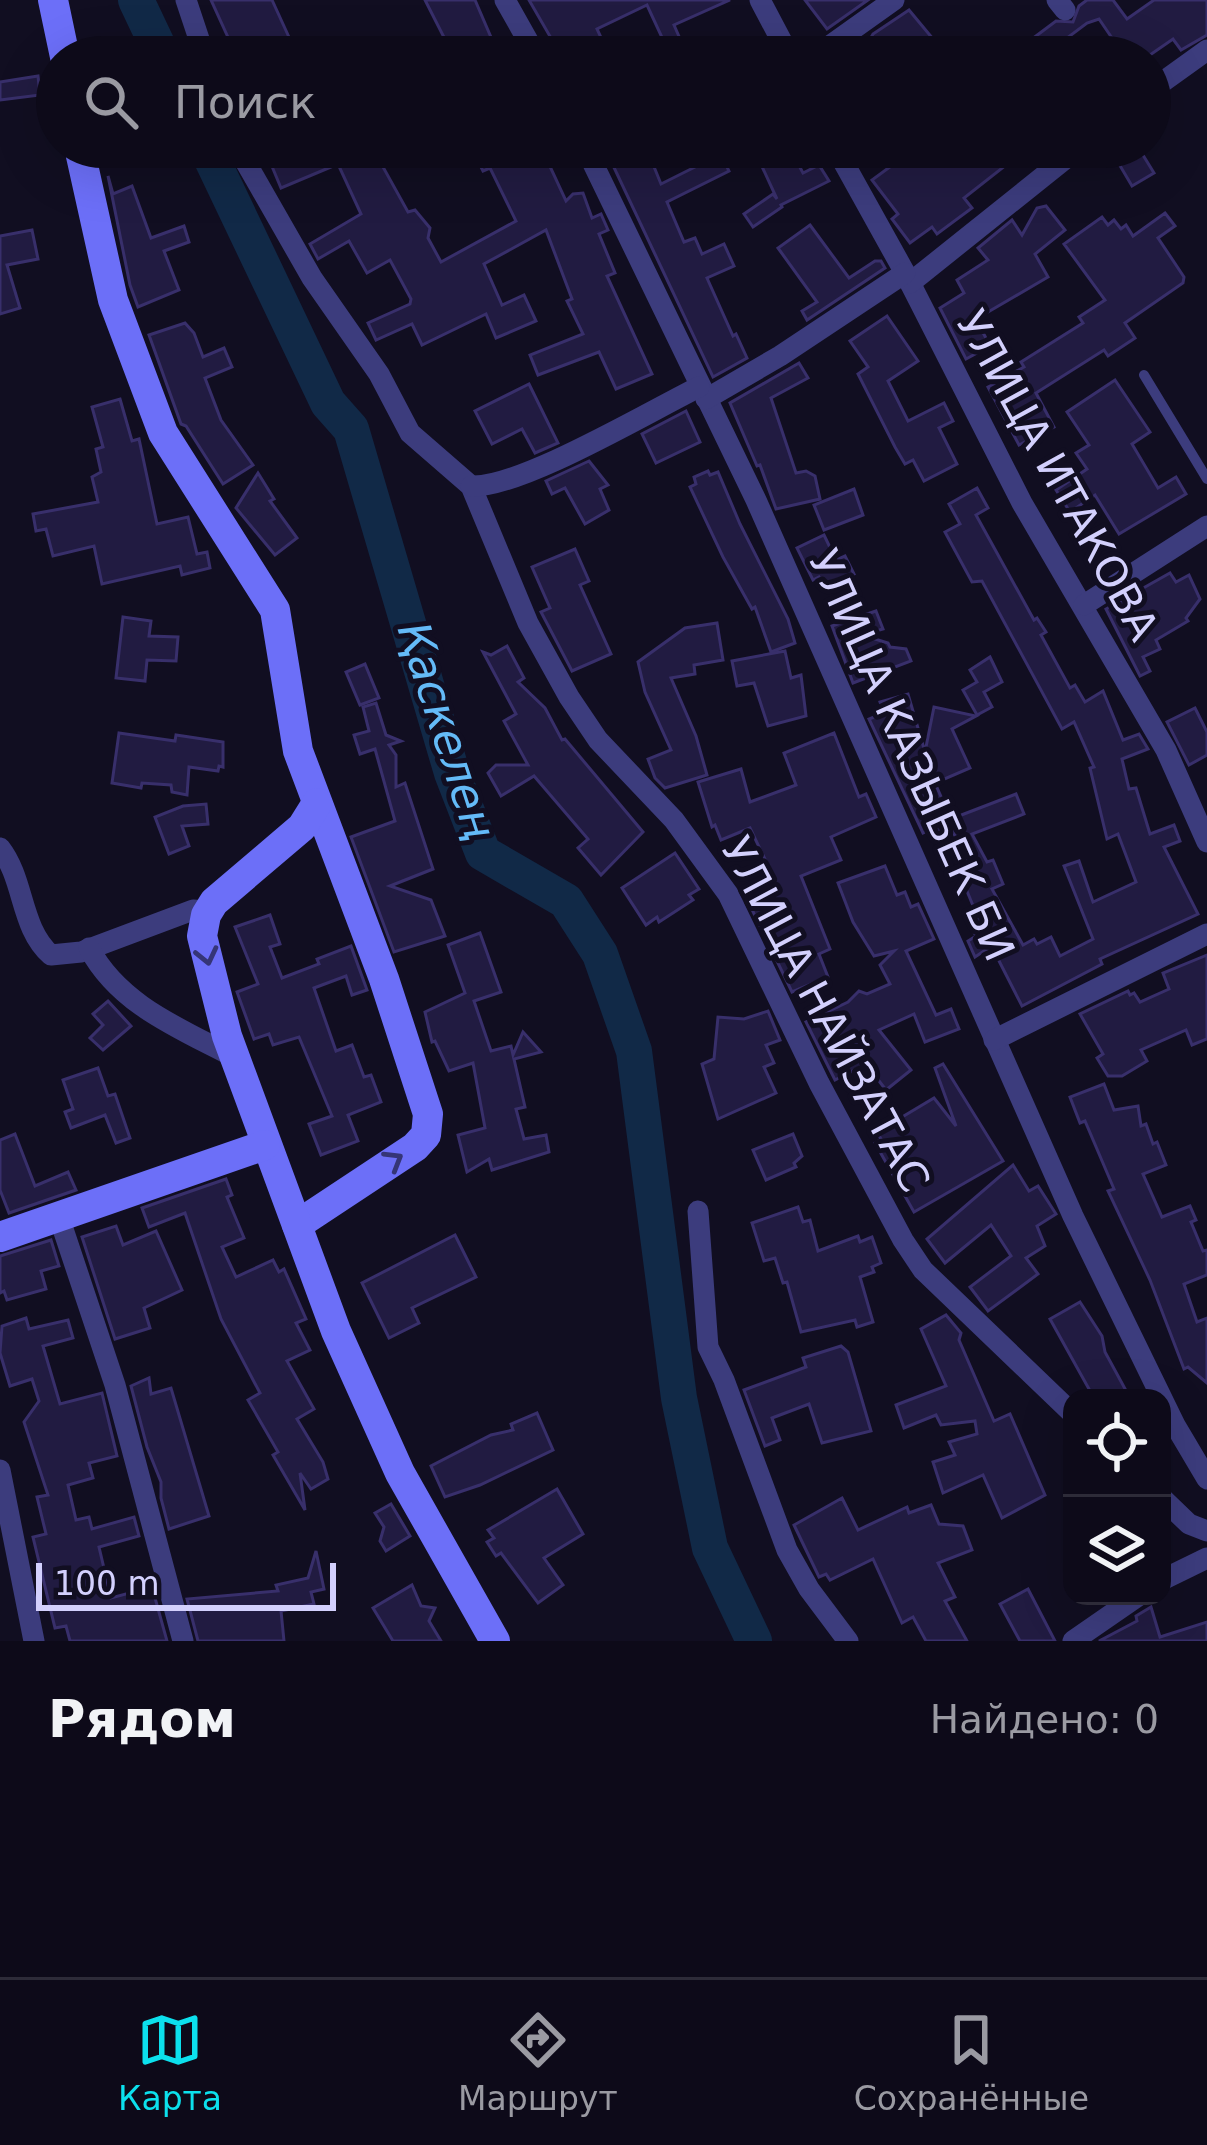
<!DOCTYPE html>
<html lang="ru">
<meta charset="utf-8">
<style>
:root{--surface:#0d0a19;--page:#1b1826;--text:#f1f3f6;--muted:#9a9aa2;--line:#2d2b38;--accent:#0ce0ed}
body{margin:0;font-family:"DejaVu Sans",sans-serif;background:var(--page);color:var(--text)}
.controls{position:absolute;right:36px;bottom:36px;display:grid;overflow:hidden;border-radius:24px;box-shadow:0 12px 48px #0002}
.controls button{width:108px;height:108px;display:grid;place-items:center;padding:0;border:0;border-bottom:3px solid var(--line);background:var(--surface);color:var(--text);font:60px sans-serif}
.scale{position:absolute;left:36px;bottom:30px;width:300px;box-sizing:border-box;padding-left:12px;border:6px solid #d3d0fd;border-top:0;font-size:33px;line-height:42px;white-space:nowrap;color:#d3d0fd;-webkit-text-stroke:9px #110e21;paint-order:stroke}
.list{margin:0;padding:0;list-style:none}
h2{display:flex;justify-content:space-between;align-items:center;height:156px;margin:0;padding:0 48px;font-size:51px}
h2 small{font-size:39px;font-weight:400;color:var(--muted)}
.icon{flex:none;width:66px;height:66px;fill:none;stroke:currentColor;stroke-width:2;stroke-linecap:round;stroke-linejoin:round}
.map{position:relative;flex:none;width:1207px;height:1641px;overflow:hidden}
.search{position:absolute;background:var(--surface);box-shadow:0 12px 48px #0002;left:36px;right:36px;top:36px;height:132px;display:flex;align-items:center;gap:30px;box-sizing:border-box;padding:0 42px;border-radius:66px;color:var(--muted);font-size:45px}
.sheet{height:336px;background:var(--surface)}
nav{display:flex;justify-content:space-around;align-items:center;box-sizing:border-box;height:168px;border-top:3px solid var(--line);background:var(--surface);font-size:33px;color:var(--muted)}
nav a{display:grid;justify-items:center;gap:6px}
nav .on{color:var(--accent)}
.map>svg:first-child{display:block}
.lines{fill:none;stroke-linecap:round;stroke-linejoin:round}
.river{stroke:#112947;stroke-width:36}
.building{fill:#211b41;stroke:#382f6b;stroke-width:3}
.lane{stroke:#3c3c7d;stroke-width:10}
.street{stroke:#3c3c7d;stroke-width:21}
.secondary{stroke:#6c6ff8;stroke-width:30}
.oneway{stroke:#353577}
.labels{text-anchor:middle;stroke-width:10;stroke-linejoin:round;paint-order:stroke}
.street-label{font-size:42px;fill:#d3d0fd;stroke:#110e21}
.water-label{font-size:45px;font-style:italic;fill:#64baf7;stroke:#110e21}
</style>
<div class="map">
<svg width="1207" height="1641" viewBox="0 0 1207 1641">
<rect width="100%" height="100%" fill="#110e21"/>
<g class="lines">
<g class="river">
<polyline points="136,0 163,57"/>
<polyline points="206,147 328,403 351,429 452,773 483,853 566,901 600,954 634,1051 679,1398 710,1548 754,1641"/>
</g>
</g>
<g class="building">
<polygon points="211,0 272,0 298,57 237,57"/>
<polygon points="425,0 475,0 493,42 454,57"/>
<polygon points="529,0 730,0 674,25 688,57 671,57 647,5 597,29 610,57 552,57 545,41 551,38"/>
<polygon points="805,0 868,0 827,29"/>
<polygon points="1087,0 1113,0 1127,19 1154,0 1207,0 1207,35 1181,50 1173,39 1147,57 1125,57 1099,19 1087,23 1051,50 1057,57 1008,57 1056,21 1073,22 1079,6"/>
<polygon points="909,10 948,57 875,57 866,46 873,34"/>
<polygon points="38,76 40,95 0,100 0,82"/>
<polygon points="254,147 377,147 373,149 408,212 415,210 430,228 428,238 441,262 516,221 490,168 483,171 471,147 541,147 566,201 573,194 583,193 592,218 601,214 608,230 599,234 615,273 607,276 652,374 616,389 599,352 538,375 530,355 583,334 567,301 572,299 546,230 484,264 502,305 524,295 536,321 496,338 486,314 422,345 412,324 376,340 368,323 410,304 411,299 390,260 367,273 349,241 318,259 310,244 361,214 338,164 281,188 271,164 261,159"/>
<polygon points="641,147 646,147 661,184 721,154 729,171 667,202 684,242 695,238 702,254 724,244 734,266 707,278 733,336 736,334 747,358 713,377 610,159"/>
<polygon points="753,147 789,147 803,173 819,165 829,181 781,205 782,207 753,227 744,214 773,194 777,199"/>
<polygon points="895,147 1029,147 964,198 972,208 937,234 932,227 910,243 892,219 898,214 872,180 902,158"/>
<polygon points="1109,147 1138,147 1154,173 1132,186"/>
<polygon points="108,176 113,194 132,186 151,238 184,226 189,242 164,251 179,290 138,307 130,285"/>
<polygon points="1046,206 1065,230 1035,254 1048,277 976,319 990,346 966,359 940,308 964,293 957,280 988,260 978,248 1012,220 1022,235 1037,208"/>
<polygon points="1165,213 1175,226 1158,238 1184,277 1183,283 1125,323 1135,338 1108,356 1104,350 1036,393 1054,427 1019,445 988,387 1024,367 1021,362 1083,323 1079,317 1105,300 1064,244 1102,217 1108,225 1114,220 1121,229 1126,225 1133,236"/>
<polygon points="810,225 849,278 875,261 881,261 885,268 807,320 802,311 817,302 778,248"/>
<polygon points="32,230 38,259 7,265 20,308 0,314 0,236"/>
<polygon points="887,316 918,361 888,381 908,421 944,403 953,421 939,428 957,464 924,481 913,460 905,464 895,447 858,374 868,367 850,341"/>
<polygon points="185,323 194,333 203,357 224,348 232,367 205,378 221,420 253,465 223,484 186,426 181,424 149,335"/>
<polygon points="799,363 808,378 771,398 796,473 806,471 815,476 820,499 776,509 760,465 757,466 730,403"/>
<polygon points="1115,380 1150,432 1132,444 1158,488 1176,477 1186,494 1119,534 1095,495 1070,512 1056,490 1087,469 1076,453 1089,445 1067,412"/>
<polygon points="529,384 558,443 535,453 522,429 492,444 475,411"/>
<polygon points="120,399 132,441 139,439 157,524 188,517 197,554 207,552 210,568 182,575 180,566 102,584 94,546 53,556 46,529 36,531 33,514 98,502 92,477 101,472 96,449 103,447 92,407"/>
<polygon points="686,411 700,442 656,463 642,434"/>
<polygon points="589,461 608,485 600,489 609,510 585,524 565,488 552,494 546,481"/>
<polygon points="708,471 710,475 718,472 740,524 788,619 795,643 771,652 755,607 752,609 723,557 690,487 696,484 694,477"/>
<polygon points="258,473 274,499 270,501 297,538 275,555 236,508"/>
<polygon points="977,488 988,508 976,515 1034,620 1037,618 1046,632 1041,635 1070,688 1075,685 1085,702 1103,691 1123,740 1139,734 1148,749 1122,759 1129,789 1136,788 1150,834 1174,825 1180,841 1164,847 1198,914 1100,959 1102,964 1022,1006 995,953 990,955 987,949 975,957 968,941 976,936 966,918 976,913 960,874 972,869 950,826 935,833 933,828 923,833 869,719 884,713 880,702 908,694 925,752 934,707 976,716 952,729 970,768 935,783 951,819 1016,794 1024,814 972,834 987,862 993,860 1003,884 992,889 1023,945 1034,939 1037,944 1051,937 1060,956 1093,939 1064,866 1079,861 1093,902 1136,882 1118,834 1107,839 1090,768 1094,767 1074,722 1062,729 982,581 972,582 945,532 960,524 949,504"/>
<polygon points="854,489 863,515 824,530 814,505"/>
<polygon points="824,535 836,560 845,556 854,574 825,587 819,577 813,580 797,548"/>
<polygon points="575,549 589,581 580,585 611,654 572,671 541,612 550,608 532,567"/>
<polygon points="1170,573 1176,582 1189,575 1200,599 1186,618 1188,621 1156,640 1160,649 1143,657 1150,671 1140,676 1106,609"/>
<polygon points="876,611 883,629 862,635 888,643 890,647 906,649 911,661 853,683 832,626"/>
<polygon points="123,617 151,621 149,636 178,637 176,661 147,660 145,681 116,678"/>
<polygon points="717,623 723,660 694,665 695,674 671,678 696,736 707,775 665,788 655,778 648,759 671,750 645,692 638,662 685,628"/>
<polygon points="507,646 524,678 518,682 545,708 562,740 565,739 643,832 601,875 578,848 588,839 534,776 501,796 488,773 496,765 528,765 504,721 516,714 483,652 491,655"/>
<polygon points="785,651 791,678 801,675 806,716 768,726 754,683 737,686 732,661"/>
<polygon points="990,657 1002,682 984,692 992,707 977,715 963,690 977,682 970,670"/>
<polygon points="365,664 379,698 360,705 346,672"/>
<polygon points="376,703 386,735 401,741 389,745 396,755 396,787 405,783 433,869 390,886 431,900 445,936 394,952 351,837 395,821 375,749 360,754 354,735 369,731 363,707"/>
<polygon points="1195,708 1207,732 1207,755 1189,765 1167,722"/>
<polygon points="119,733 175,741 176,735 223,742 223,767 219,766 218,771 189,767 187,795 172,792 171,785 142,783 141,788 112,783"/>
<polygon points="834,733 859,797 866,794 876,817 831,837 841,860 801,876 830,949 819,954 828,977 792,992 744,893 773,876 750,828 721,840 715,825 712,827 698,782 741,769 750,802 796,785 784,753"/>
<polygon points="206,804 208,824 182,826 189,846 169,854 155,817 183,806"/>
<polygon points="675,853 699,889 689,895 693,900 659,922 657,917 646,925 622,888"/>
<polygon points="885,866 897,895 905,892 911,907 918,904 934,939 906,951 936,1015 951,1009 959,1029 925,1042 914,1014 879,1030 911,1070 886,1090 866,1064 835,1080 806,1022 848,1002 859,991 867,994 890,984 880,965 894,951 874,956 853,922 838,883"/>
<polygon points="270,915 280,944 270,947 282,978 319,964 317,959 351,946 367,990 352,995 346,976 314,988 336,1051 352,1045 364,1077 371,1075 381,1102 348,1115 358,1141 321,1155 309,1124 332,1116 299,1037 273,1045 269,1034 254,1039 237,992 258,984 235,927"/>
<polygon points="480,933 501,992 474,1001 491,1051 511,1046 513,1055 523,1032 541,1052 514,1059 525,1107 516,1109 524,1139 546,1135 549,1152 492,1170 489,1159 467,1172 458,1135 485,1128 473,1063 449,1071 435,1041 432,1042 425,1012 465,993 448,945"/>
<polygon points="1207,955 1207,1039 1192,1045 1186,1030 1141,1050 1147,1061 1122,1076 1108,1076 1097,1058 1103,1054 1080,1014 1128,991 1130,995 1134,993 1140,1002 1169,989 1163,973"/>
<polygon points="108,1001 131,1026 103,1050 90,1038 103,1025 93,1014"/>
<polygon points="768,1011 780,1040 766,1045 774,1063 764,1067 776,1093 718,1119 702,1064 714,1059 718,1017 744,1019"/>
<polygon points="943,1064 1003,1161 914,1212 875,1143 881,1139 877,1132 934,1098 956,1126 935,1068"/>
<polygon points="98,1068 108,1096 115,1094 130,1138 116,1143 105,1115 71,1128 65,1112 73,1109 63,1080"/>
<polygon points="1104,1084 1114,1110 1138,1106 1141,1126 1146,1124 1153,1144 1157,1142 1166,1165 1143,1174 1162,1217 1190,1206 1196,1220 1191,1222 1203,1251 1207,1250 1207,1275 1184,1284 1197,1322 1207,1318 1207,1383 1188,1367 1184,1369 1150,1280 1108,1191 1114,1189 1085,1121 1080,1123 1070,1097"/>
<polygon points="15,1134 35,1186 68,1172 76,1190 9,1213 0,1190 0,1140"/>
<polygon points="793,1134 802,1156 794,1163 796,1167 766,1180 753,1150"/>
<polygon points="1013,1165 1029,1191 1038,1186 1056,1214 1037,1226 1045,1246 1026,1258 1038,1274 988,1311 970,1287 1011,1256 991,1225 945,1263 927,1239"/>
<polygon points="226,1179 232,1195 227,1197 244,1238 222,1247 236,1277 273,1260 279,1272 284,1269 306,1319 296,1323 310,1350 287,1361 314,1409 297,1419 323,1462 328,1479 311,1489 300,1473 305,1510 273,1455 278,1452 248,1400 260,1393 221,1319 185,1213 149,1227 142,1208"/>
<polygon points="798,1207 803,1222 810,1220 818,1251 858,1236 860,1242 872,1237 881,1263 872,1267 874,1272 860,1277 873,1322 857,1327 855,1320 801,1332 787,1282 783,1283 775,1258 764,1261 752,1223"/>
<polygon points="116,1226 123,1245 156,1231 182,1290 144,1308 150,1328 115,1339 82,1237"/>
<polygon points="455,1235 476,1277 412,1308 419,1323 389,1338 362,1283"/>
<polygon points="51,1240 59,1266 41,1271 46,1289 7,1300 4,1291 0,1293 0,1256"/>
<polygon points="1080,1302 1102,1336 1105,1352 1130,1398 1094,1398 1050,1319"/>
<polygon points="946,1315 961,1333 959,1340 994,1421 1010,1414 1045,1495 1002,1518 983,1475 943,1493 933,1462 955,1455 949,1442 977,1434 975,1421 941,1425 936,1415 904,1428 896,1405 946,1386 921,1329"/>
<polygon points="26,1318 29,1329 68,1320 73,1338 43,1346 60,1404 102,1393 117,1456 89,1463 93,1478 68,1485 76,1520 89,1517 92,1529 134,1517 139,1536 99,1547 111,1598 152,1587 167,1641 70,1641 66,1626 55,1628 33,1537 46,1534 37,1497 48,1495 24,1422 39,1401 32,1379 10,1386 0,1353 2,1326"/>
<polygon points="841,1346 848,1352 871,1431 822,1443 809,1404 772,1418 780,1440 765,1446 744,1390 806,1367 803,1358"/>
<polygon points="149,1378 151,1394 171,1388 209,1516 169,1529 161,1498 161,1482 147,1447 131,1386"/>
<polygon points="537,1413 553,1450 480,1485 445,1497 431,1466 491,1435 513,1430 511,1424"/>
<polygon points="557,1489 583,1534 544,1558 563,1585 538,1603 501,1553 496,1556 487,1542 494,1538 488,1530"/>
<polygon points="842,1498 858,1530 907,1507 909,1513 931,1505 939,1524 963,1526 972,1550 938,1563 955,1597 945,1601 967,1641 926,1641 913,1617 902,1623 873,1559 830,1580 826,1574 819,1577 794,1525"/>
<polygon points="391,1504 410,1536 386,1551 380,1541 384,1527 375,1513"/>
<polygon points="316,1551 324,1589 311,1592 314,1604 281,1611 284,1641 198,1641 187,1599 278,1591 276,1585 308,1578"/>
<polygon points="412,1585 421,1606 435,1608 429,1621 441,1641 393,1641 373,1608"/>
<polygon points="1028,1589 1055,1641 1020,1641 1000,1604"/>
<polygon points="1151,1607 1160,1637 1207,1622 1207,1641 1099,1641 1137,1621 1136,1616"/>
</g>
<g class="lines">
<polyline class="lane" points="1144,375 1207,479"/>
<g class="street">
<polyline points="186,0 205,57"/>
<polyline points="505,0 537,57"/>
<polyline points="760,0 790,57"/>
<polyline points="1057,0 1065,10"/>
<polyline points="814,57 894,0"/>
<polyline points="1150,91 1207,50"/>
<polyline points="237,147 312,278 379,374 410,433 471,486 528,623 569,697 598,740 674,820 728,894 819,1083 903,1240 923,1270 1072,1413"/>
<polyline points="585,147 756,500 1073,1216 1175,1425 1207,1479"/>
<polyline points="835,147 905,273 1022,503 1166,750 1207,842"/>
<polyline points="910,283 1080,147"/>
<polyline points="706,399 780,356 905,273"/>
<path d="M 471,486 C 519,489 650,411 699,387"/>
<polyline points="1084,605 1207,526"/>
<path d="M 0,848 C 25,880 20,928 51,955 L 81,952 L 193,910 L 208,911"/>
<path d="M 89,948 C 119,1005 181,1029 234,1057"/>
<polyline points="994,1040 1207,934"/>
<polyline points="698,1211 708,1347 724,1380 787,1550 809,1589 848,1641"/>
<polyline points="59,1217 115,1385 183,1641"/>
<polyline points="0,1470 34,1641"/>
<polyline points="1162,1498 1189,1524 1207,1531"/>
<polyline points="1162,1580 1207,1558"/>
<polyline points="1073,1641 1138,1596"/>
</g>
<g class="secondary">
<polyline points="53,0 65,57"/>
<polyline points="79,147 113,300 163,433 275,610 298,751 384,979 428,1114 426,1135 415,1147 297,1225"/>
<polyline points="317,803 302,827 214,902 206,915 202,936 227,1036 336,1331 400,1473 495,1641"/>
<polyline points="0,1237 265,1145"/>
</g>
</g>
<defs><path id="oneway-chevron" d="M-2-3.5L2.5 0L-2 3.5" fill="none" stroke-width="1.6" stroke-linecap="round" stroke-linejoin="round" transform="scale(3)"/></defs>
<g class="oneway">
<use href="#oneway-chevron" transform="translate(207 956) rotate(77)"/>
<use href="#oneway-chevron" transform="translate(394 1160) rotate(-31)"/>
</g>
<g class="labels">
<g class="street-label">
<text transform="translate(1058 475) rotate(61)" y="15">УЛИЦА ИТАКОВА</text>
<text transform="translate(912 755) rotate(66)" y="15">УЛИЦА КАЗЫБЕК БИ</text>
<text transform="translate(826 1014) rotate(62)" y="15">УЛИЦА НАЙЗАТАС</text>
</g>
<g class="water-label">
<text transform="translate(447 730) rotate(72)" y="16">Қаскелең</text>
</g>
</g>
</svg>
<div class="controls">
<button><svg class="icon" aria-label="locate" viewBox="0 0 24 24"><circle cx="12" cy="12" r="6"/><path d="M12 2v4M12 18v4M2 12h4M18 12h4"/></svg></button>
<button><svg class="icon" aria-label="layers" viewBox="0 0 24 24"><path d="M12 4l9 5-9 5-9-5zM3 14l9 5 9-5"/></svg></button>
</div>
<div class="scale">100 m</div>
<div class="search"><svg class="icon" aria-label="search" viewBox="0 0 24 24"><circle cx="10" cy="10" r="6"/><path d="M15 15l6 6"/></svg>Поиск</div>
</div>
<section class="sheet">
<h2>Рядом<small>Найдено: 0</small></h2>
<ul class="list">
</ul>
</section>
<nav>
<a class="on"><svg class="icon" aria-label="map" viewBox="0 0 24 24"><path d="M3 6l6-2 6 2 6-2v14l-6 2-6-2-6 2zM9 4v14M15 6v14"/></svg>Карта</a>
<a><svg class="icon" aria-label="directions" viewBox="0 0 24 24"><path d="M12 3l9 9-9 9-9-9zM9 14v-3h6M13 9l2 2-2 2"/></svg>Маршрут</a>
<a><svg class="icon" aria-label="saved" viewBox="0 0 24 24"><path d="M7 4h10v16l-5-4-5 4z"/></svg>Сохранённые</a>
</nav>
